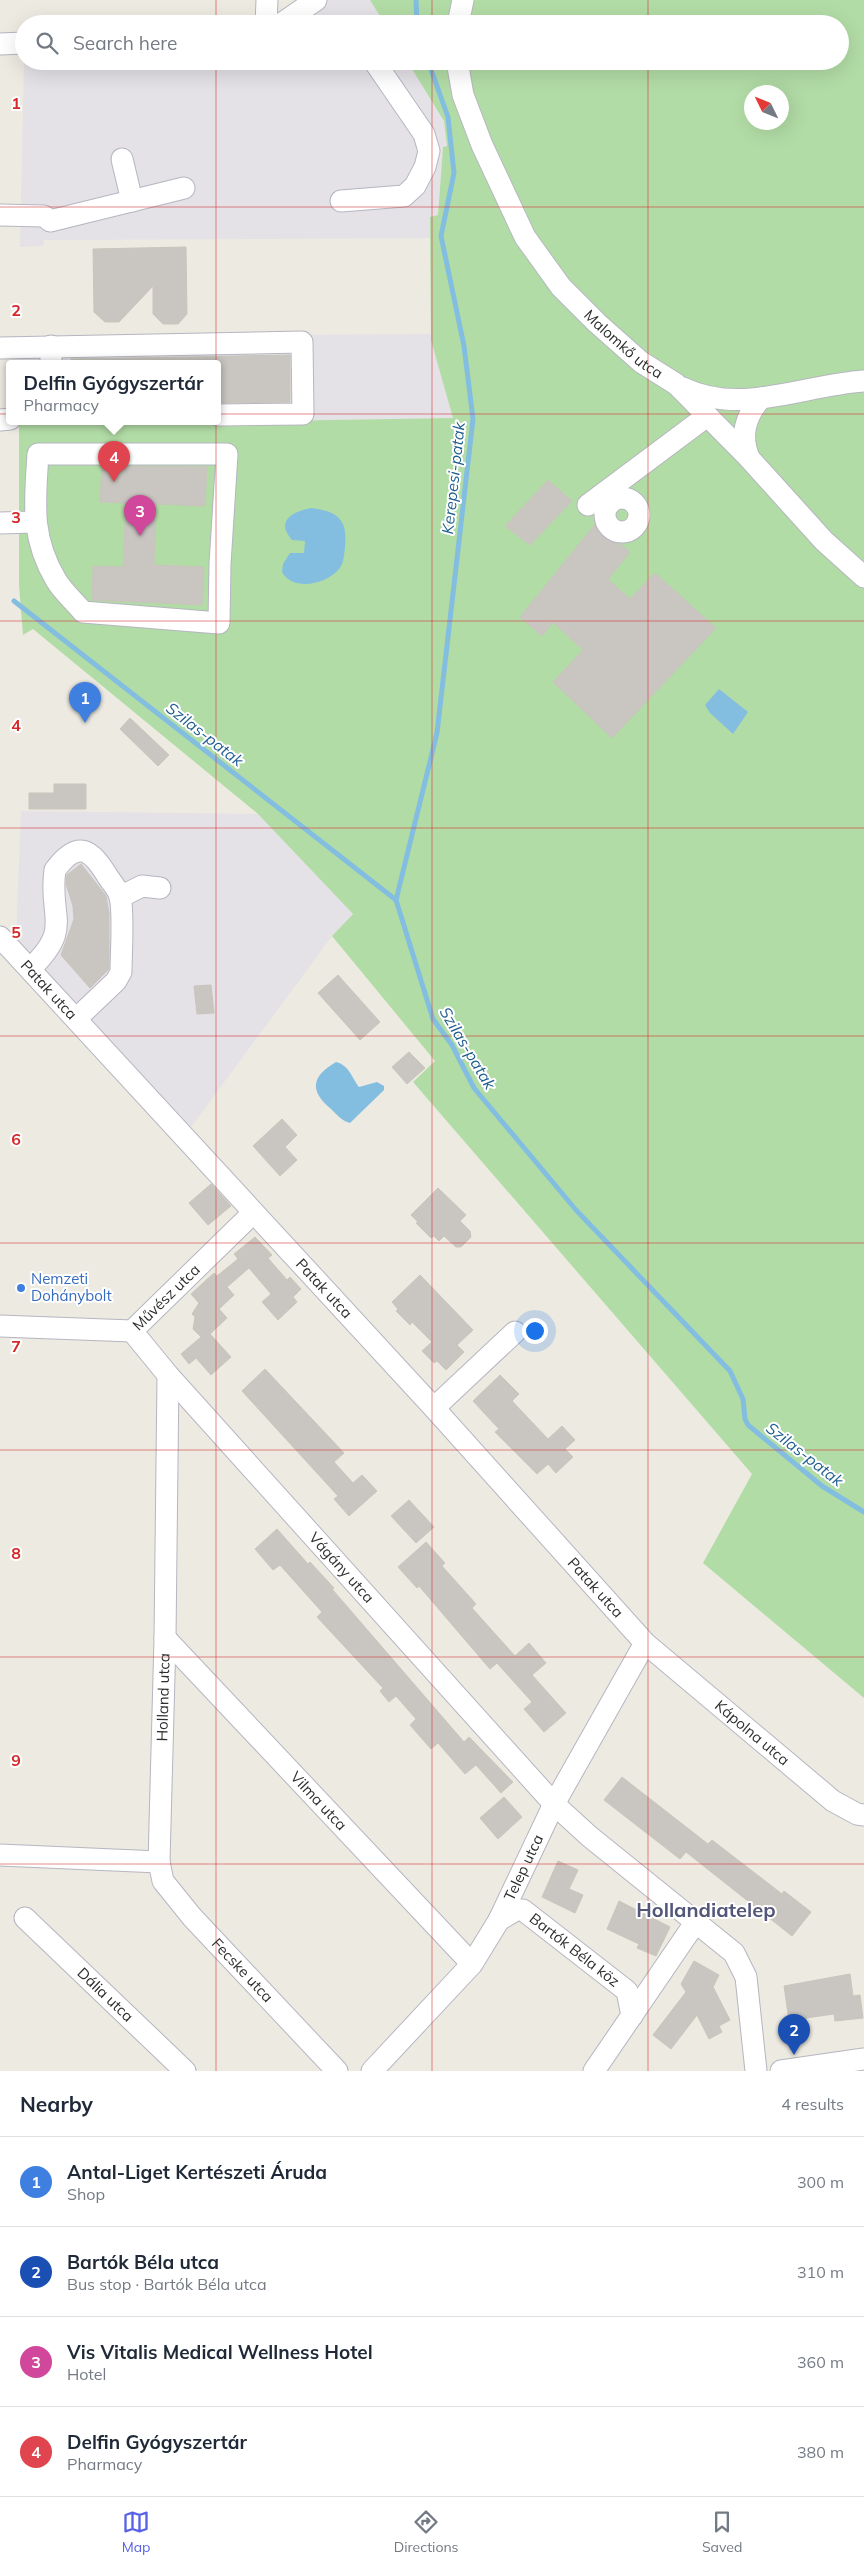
<!DOCTYPE html>
<meta charset="utf-8">
<style>
:root{--surface:#fff;--page:#f2f2f3;--text:#1f2937;--muted:#747a83;--line:#e0e1e3;--accent:#5862e4}
body{margin:0;font-family:Mulish,sans-serif;background:var(--page);color:var(--text)}
.compass{position:absolute;left:744px;top:85px;width:45px;height:45px;border-radius:50%;background:var(--surface);box-shadow:0 5px 20px #0002;rotate:313deg}
.you{position:absolute;left:534px;top:1330px;width:18px;height:18px;margin:-12px;border:4px solid #fff;border-radius:50%;background:#1a73e8;box-shadow:0 0 0 8px #1a73e833}
.badge{display:grid;place-items:center;width:32px;height:32px;border-radius:50%;background:var(--accent);color:#fff;font-size:16px;font-weight:700}
.pin{position:absolute;translate:-50% -41px;filter:drop-shadow(0 1px 2px #0008)}
.pin::after{content:'';position:absolute;top:26px;width:18px;height:15px;background:inherit;clip-path:polygon(0 0,100% 0,50% 100%)}
.popup{position:absolute;left:6px;top:360px;width:215px;height:65px;box-sizing:border-box;display:grid;place-content:center;border-radius:5px;background:var(--surface);filter:drop-shadow(0 1px 4px #0005);font-size:16px;white-space:nowrap;color:var(--muted)}
.popup b{font-size:19px;color:var(--text)}
.popup::after{content:'';position:absolute;left:50%;top:100%;margin-left:-10px;border:10px solid transparent;border-top-color:var(--surface)}
.list{margin:0;padding:0;list-style:none}
h2{display:flex;justify-content:space-between;align-items:center;height:65px;margin:0;padding:0 20px;font-size:21px}
h2 small{font-size:16px;font-weight:400;color:var(--muted)}
.list li{display:grid;grid-template-columns:32px 1fr auto;gap:15px;align-items:center;box-sizing:border-box;height:90px;padding:0 20px;border-top:1px solid var(--line)}
.list b{display:block;font-size:19px;white-space:nowrap}
.list p{margin:0;font-size:16px;white-space:nowrap;color:var(--muted)}
.list em{font-size:16px;font-style:normal;color:var(--muted)}
.icon{flex:none;width:28px;height:28px;fill:none;stroke:currentColor;stroke-width:2;stroke-linecap:round;stroke-linejoin:round}
.map{position:relative;flex:none;width:864px;height:2071px;overflow:hidden}
.search{position:absolute;background:var(--surface);box-shadow:0 5px 20px #0002;left:15px;right:15px;top:15px;height:55px;display:flex;align-items:center;gap:12px;box-sizing:border-box;padding:0 18px;border-radius:28px;color:var(--muted);font-size:19px}
.sheet{height:425px;background:var(--surface)}
nav{display:flex;justify-content:space-around;align-items:center;box-sizing:border-box;height:70px;border-top:1px solid var(--line);background:var(--surface);font-size:14px;color:var(--muted)}
nav a{display:grid;justify-items:center;gap:2px}
nav .on{color:var(--accent)}
.map>svg:first-child{display:block}
.industrial{fill:#e4e1e7}
.green{fill:#b2dca6;fill-rule:evenodd}
.water{fill:#83bee1}
.lines{fill:none;stroke-linecap:round;stroke-linejoin:round}
.stream{stroke:#83bee1;stroke-width:5}
.building{fill:#c9c6c1;stroke:#c9c5bc}
.minor-casing{stroke:#b5b6c0;stroke-width:23}
.minor{stroke:#fff;stroke-width:21}
.grid{fill:none;stroke:#d62828;stroke-width:1;stroke-opacity:0.55}
.shop-dot{fill:#3f7fe0;stroke:#fff;stroke-width:2}
.labels{text-anchor:middle;stroke-width:4;stroke-linejoin:round;paint-order:stroke}
.street-label{font-size:15px;fill:#2e2e2e;stroke:#fff}
.shop-label{font-size:15px;fill:#366cbe;stroke:#fff;text-anchor:start}
.water-label{font-size:16px;font-style:italic;fill:#1f5d90;stroke:#fff}
.district-label{font-size:20px;font-weight:bold;fill:#535579;stroke:#fff}
.grid-label{font-size:16px;text-anchor:middle;font-weight:bold;fill:#d62828;stroke:#fff;stroke-width:4;stroke-linejoin:round;paint-order:stroke}
</style>
<div class="map">
<svg width="864" height="2071" viewBox="0 0 864 2071">
<rect width="100%" height="100%" fill="#edeae2"/>
<g class="industrial">
<polygon points="327,0 370,0 385,24 295,24"/>
<polygon points="59,61 407,61 444,121 447,146 443,147 438,216 430,217 430,238 44,240 43,246 20,247 24,63"/>
<polygon points="431,334 453,418 19,425 20,421 218,421 218,363 20,363 21,337"/>
<polygon points="21,811 258,814 353,914 332,936 191,1127 16,940"/>
</g>
<path class="green" d="M 370,0 L 864,0 L 864,1698 L 703,1563 L 752,1474 L 413,1082 L 435,1061 L 332,936 L 353,914 L 258,814 L 33,629 L 23,635 L 19,585 L 19,425 L 453,418 L 431,340 L 430,217 L 438,215 L 443,147 L 447,146 L 444,121 L 407,61 L 840,61 L 840,24 L 385,24 ZM 752,92 L 782,92 L 782,122 L 752,122 Z"/>
<g class="water">
<path d="M 311,508 C 338,511 348,520 345,547 C 344,555 344,563 339,569 C 327,584 293,592 282,572 L 283,564 L 290,553 L 304,553 L 305,541 L 292,540 C 275,521 292,512 311,508 Z"/>
<polygon points="719,689 748,712 733,734 710,713 705,705"/>
<path d="M 336,1062 C 349,1065 352,1078 359,1087 L 377,1082 L 384,1086 L 384,1090 L 350,1123 C 342,1121 336,1114 330,1108 C 309,1090 312,1076 336,1062 Z"/>
</g>
<g class="lines">
<g class="stream">
<polyline points="416,0 417,24"/>
<polyline points="14,601 396,900 433,1019 452,1045 474,1088 576,1210 730,1371 743,1399 745,1419 748,1425 822,1486 864,1512"/>
<polyline points="396,900 437,733 473,419 464,346 441,236 454,173 448,117 428,61"/>
</g>
</g>
<g class="building">
<polygon points="186,247 187,314 178,324 163,324 153,314 153,286 119,322 105,322 94,312 93,249"/>
<polygon points="290,355 290,402 218,403 218,363 71,363 71,359"/>
<polygon points="102,466 207,467 205,506 156,504 154,565 204,567 202,605 92,600 93,566 123,567 126,503 100,502"/>
<polygon points="548,480 572,501 530,545 505,526"/>
<polygon points="596,523 630,552 608,579 630,599 655,573 716,628 612,738 553,682 583,650 553,622 542,636 520,617"/>
<polygon points="130,718 169,755 158,766 120,729"/>
<polygon points="54,784 86,784 86,809 29,809 29,793 54,793"/>
<polygon points="81,864 106,896 109,913 109,969 90,988 61,955 74,919 73,906 66,884 67,875"/>
<polygon points="338,975 380,1022 360,1040 318,993"/>
<polygon points="211,985 214,1013 197,1014 194,986"/>
<polygon points="409,1052 425,1068 407,1084 392,1067"/>
<polygon points="282,1119 297,1135 285,1147 297,1160 280,1176 253,1146"/>
<polygon points="211,1184 231,1206 208,1225 189,1203"/>
<polygon points="438,1188 466,1215 460,1221 470,1231 471,1237 461,1247 456,1247 444,1236 439,1241 434,1236 431,1238 416,1223 418,1222 411,1215"/>
<polygon points="255,1237 272,1255 268,1258 287,1280 290,1277 301,1289 293,1297 297,1302 278,1320 262,1302 271,1294 249,1268 227,1287 234,1295 219,1309 227,1318 210,1334 231,1357 211,1375 196,1358 189,1364 181,1354 201,1337 193,1329 195,1317 192,1314 199,1303 191,1294 214,1273 217,1276 238,1259 234,1254"/>
<polygon points="420,1275 473,1330 457,1345 464,1352 446,1370 437,1361 434,1363 422,1351 432,1342 412,1322 410,1325 396,1311 398,1309 392,1302"/>
<polygon points="265,1369 344,1453 334,1462 353,1483 362,1475 377,1491 349,1516 334,1499 338,1496 242,1391"/>
<polygon points="500,1375 519,1394 512,1401 548,1439 562,1426 575,1440 565,1449 573,1457 556,1473 548,1464 537,1474 495,1432 499,1429 473,1401"/>
<polygon points="409,1500 434,1527 416,1543 391,1516"/>
<polygon points="277,1529 308,1564 310,1562 334,1588 332,1589 464,1742 469,1737 513,1782 501,1793 476,1765 465,1774 438,1743 431,1749 410,1725 416,1719 396,1696 389,1702 380,1691 383,1688 317,1617 322,1612 280,1565 273,1570 255,1549"/>
<polygon points="426,1542 445,1563 442,1566 476,1604 472,1608 515,1656 529,1643 546,1663 532,1675 566,1713 544,1732 524,1709 532,1702 497,1663 490,1669 419,1586 417,1588 398,1567"/>
<polygon points="622,1777 708,1844 712,1840 782,1894 784,1891 811,1912 792,1936 686,1852 680,1859 604,1800"/>
<polygon points="504,1797 522,1817 498,1839 480,1818"/>
<polygon points="558,1861 578,1870 569,1889 583,1895 575,1913 542,1897"/>
<polygon points="619,1901 670,1927 656,1956 637,1948 639,1944 607,1929"/>
<polygon points="694,1961 719,1975 713,1987 730,2020 719,2026 722,2032 709,2039 697,2015 671,2049 653,2035 686,1992 681,1984"/>
<polygon points="850,1974 853,1996 860,1995 863,2018 835,2021 834,2014 806,2018 806,2025 790,2027 784,1986"/>
</g>
<g class="lines">
<g class="minor-casing">
<g id="minor">
<polyline points="266,24 267,0"/>
<polyline points="281,24 316,0"/>
<polyline points="458,24 463,0"/>
<polyline points="0,44 24,43"/>
<path id="s1" d="M 457,61 L 463,95 L 482,145 L 525,237 L 561,287 L 597,323 L 641,362 L 676,384 L 749,458 L 824,541 L 864,577"/>
<polyline points="122,159 132,201"/>
<polyline points="341,201 404,196 415,186 425,167 429,151 424,134 374,61"/>
<polyline points="0,215 44,216 50,221 184,188"/>
<polyline points="51,346 51,363"/>
<polyline points="0,348 302,342 303,414 218,415"/>
<path d="M 683,388 C 741,416 803,385 864,381"/>
<polyline points="0,420 10,419"/>
<path d="M 38,454 L 227,454 L 220,564 L 219,623 L 83,612 C 75,602 63,592 56,580 C 30,536 35,502 38,454 Z"/>
<path d="M 749,458 C 740,435 745,417 761,398"/>
<circle cx="622" cy="515" r="17"/>
<polyline points="588,505 707,416"/>
<polyline points="0,523 34,522"/>
<polyline points="120,897 142,886 160,888"/>
<path id="s2" d="M 0,937 L 434,1408 L 645,1643 L 833,1801 L 857,1814 L 864,1815"/>
<path d="M 30,969 C 74,927 48,918 55,870 C 78,839 91,849 108,877 C 112,883 119,891 120,897 C 124,911 121,955 121,972 L 116,981 L 76,1019"/>
<path id="s3" d="M 0,1326 L 132,1331 L 253,1213"/>
<path id="s4" d="M 132,1331 L 168,1375 L 554,1804 L 589,1836 L 734,1953 L 746,1977 L 756,2071"/>
<polyline points="434,1408 515,1332"/>
<path id="s5" d="M 165,1638 L 472,1964"/>
<path id="s6" d="M 0,1855 L 159,1862 L 165,1638 L 168,1375"/>
<path id="s7" d="M 159,1862 L 163,1881 L 192,1917 L 337,2071"/>
<path id="s8" d="M 25,1918 L 185,2071"/>
<path id="s9" d="M 499,1920 L 516,1910 L 523,1910 L 627,1991 L 632,2016"/>
<path id="s10" d="M 372,2071 L 472,1964 L 499,1920 L 554,1804 L 645,1643"/>
<polyline points="594,2071 695,1923"/>
<polyline points="781,2071 864,2059"/>
</g>
</g>
<use href="#minor" class="minor"/>
</g>
<path class="grid" d="M 216,0 L 216,24M 432,0 L 432,24M 648,0 L 648,24M 216,61 L 216,2071M 432,61 L 432,2071M 648,61 L 648,2071M 0,207 L 864,207M 0,414 L 864,414M 0,621 L 864,621M 0,828 L 864,828M 0,1036 L 864,1036M 0,1243 L 864,1243M 0,1450 L 864,1450M 0,1657 L 864,1657M 0,1864 L 864,1864"/>
<circle class="shop-dot" cx="21" cy="1288" r="5"/>
<g class="labels">
<g class="street-label">
<text dy="5" stroke="none"><textPath href="#s1" startOffset="336">Malomkő utca</textPath></text>
<text dy="5" stroke="none"><textPath href="#s2" startOffset="72">Patak utca</textPath></text>
<text dy="5" stroke="none"><textPath href="#s2" startOffset="478">Patak utca</textPath></text>
<text dy="5" stroke="none"><textPath href="#s3" startOffset="180">Művész utca</textPath></text>
<text dy="5" stroke="none"><textPath href="#s4" startOffset="316">Vágány utca</textPath></text>
<text dy="5" stroke="none"><textPath href="#s2" startOffset="882">Patak utca</textPath></text>
<text dy="5" stroke="none"><textPath href="#s6" startOffset="324">Holland utca</textPath></text>
<text dy="5" stroke="none"><textPath href="#s2" startOffset="1096">Kápolna utca</textPath></text>
<text dy="5" stroke="none"><textPath href="#s5" startOffset="224">Vilma utca</textPath></text>
<text dy="5" stroke="none"><textPath href="#s10" startOffset="256">Telep utca</textPath></text>
<text dy="5" stroke="none"><textPath href="#s9" startOffset="92">Bartók Béla köz</textPath></text>
<text dy="5" stroke="none"><textPath href="#s7" startOffset="139">Fecske utca</textPath></text>
<text dy="5" stroke="none"><textPath href="#s8" startOffset="111">Dália utca</textPath></text>
</g>
<g class="shop-label">
<text x="31" y="1284">Nemzeti<tspan x="31" dy="17">Dohánybolt</tspan></text>
</g>
<g class="water-label">
<text transform="translate(453 478) rotate(-84)" y="6">Kerepesi-patak</text>
<text transform="translate(205 734) rotate(38)" y="6">Szilas-patak</text>
<text transform="translate(468 1048) rotate(59)" y="6">Szilas-patak</text>
<text transform="translate(805 1454) rotate(38)" y="6">Szilas-patak</text>
</g>
<g class="district-label">
<text x="706" y="1917">Hollandiatelep</text>
</g>
</g>
<g class="grid-label">
<text x="16" y="109">1</text>
<text x="16" y="316">2</text>
<text x="16" y="523">3</text>
<text x="16" y="731">4</text>
<text x="16" y="938">5</text>
<text x="16" y="1145">6</text>
<text x="16" y="1352">7</text>
<text x="16" y="1559">8</text>
<text x="16" y="1766">9</text>
</g>
</svg>
<svg class="compass" viewBox="-18 -18 36 36"><path d="M0-13l5 13h-10z" fill="#e53935"/><path d="M0 13l5-13h-10z" fill="#747a83"/></svg>
<div class="you"></div>
<div class="pin badge" style="left:85px;top:723px;background:#3f7fe0">1</div>
<div class="pin badge" style="left:794px;top:2055px;background:#1a4fb4">2</div>
<div class="pin badge" style="left:140px;top:536px;background:#d1479c">3</div>
<div class="pin badge" style="left:114px;top:482px;background:#e0444e">4</div>
<div class="popup"><b>Delfin Gyógyszertár</b>Pharmacy</div>
<div class="search"><svg class="icon" aria-label="search" viewBox="0 0 24 24"><circle cx="10" cy="10" r="6"/><path d="M15 15l6 6"/></svg>Search here</div>
</div>
<section class="sheet">
<h2>Nearby<small>4 results</small></h2>
<ul class="list">
<li><span class="badge" style="background:#3f7fe0">1</span><div><b>Antal-Liget Kertészeti Áruda</b><p>Shop</p></div><em>300 m</em></li>
<li><span class="badge" style="background:#1a4fb4">2</span><div><b>Bartók Béla utca</b><p>Bus stop · Bartók Béla utca</p></div><em>310 m</em></li>
<li><span class="badge" style="background:#d1479c">3</span><div><b>Vis Vitalis Medical Wellness Hotel</b><p>Hotel</p></div><em>360 m</em></li>
<li><span class="badge" style="background:#e0444e">4</span><div><b>Delfin Gyógyszertár</b><p>Pharmacy</p></div><em>380 m</em></li>
</ul>
</section>
<nav>
<a class="on"><svg class="icon" aria-label="map" viewBox="0 0 24 24"><path d="M3 6l6-2 6 2 6-2v14l-6 2-6-2-6 2zM9 4v14M15 6v14"/></svg>Map</a>
<a><svg class="icon" aria-label="directions" viewBox="0 0 24 24"><path d="M12 3l9 9-9 9-9-9zM9 14v-3h6M13 9l2 2-2 2"/></svg>Directions</a>
<a><svg class="icon" aria-label="saved" viewBox="0 0 24 24"><path d="M7 4h10v16l-5-4-5 4z"/></svg>Saved</a>
</nav>
